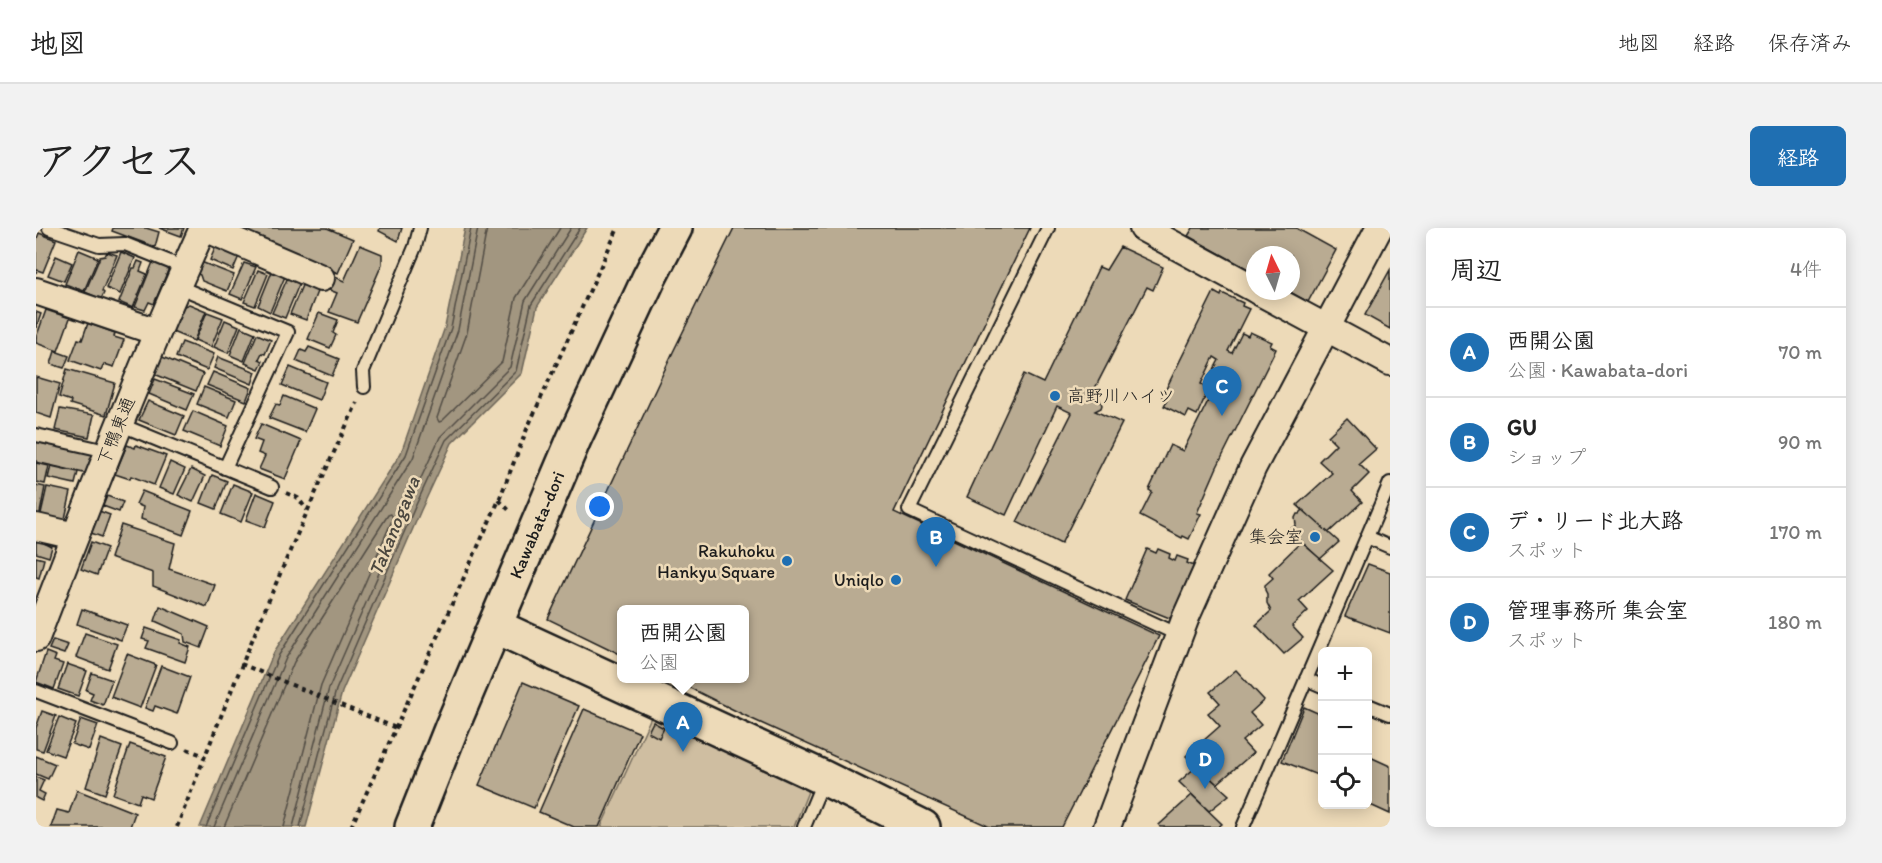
<!DOCTYPE html>
<html lang="ja">
<meta charset="utf-8">
<style>
:root{--surface:#fff;--page:#f2f2f2;--text:#222;--muted:#767676;--line:#e0e0e0;--accent:#1f6fb2}
body{margin:0;font-family:Itim,"Klee One",sans-serif;background:var(--page);color:var(--text)}
.controls{position:absolute;right:18px;bottom:18px;display:grid;overflow:hidden;border-radius:9px;box-shadow:0 3px 15px #0003}
.controls button{width:54px;height:54px;display:grid;place-items:center;padding:0;border:0;border-bottom:2px solid var(--line);background:var(--surface);color:var(--text);font:30px sans-serif}
.compass{position:absolute;left:1210px;top:18px;width:54px;height:54px;border-radius:50%;background:var(--surface);box-shadow:0 3px 15px #0003;rotate:355deg}
.you{position:absolute;left:564px;top:279px;width:21px;height:21px;margin:-15px;border:4px solid #fff;border-radius:50%;background:#1a73e8;box-shadow:0 0 0 9px #1a73e833}
.badge{display:grid;place-items:center;width:39px;height:39px;border-radius:50%;background:var(--accent);color:#fff;font-size:20px;font-weight:700}
.pin{position:absolute;translate:-50% -50px;filter:drop-shadow(0 2px 3px #0008)}
.pin::after{content:'';position:absolute;top:32px;width:21px;height:18px;background:inherit;clip-path:polygon(0 0,100% 0,50% 100%)}
.popup{position:absolute;left:581px;top:377px;width:132px;height:78px;box-sizing:border-box;display:grid;place-content:center;border-radius:9px;background:var(--surface);filter:drop-shadow(0 2px 4px #0005);font-size:20px;white-space:nowrap;color:var(--muted)}
.popup b{font-size:22px;color:var(--text)}
.popup::after{content:'';position:absolute;left:50%;top:100%;margin-left:-12px;border:12px solid transparent;border-top-color:var(--surface)}
.list{margin:0;padding:0;list-style:none}
h2{display:flex;justify-content:space-between;align-items:center;height:78px;margin:0;padding:0 24px;font-size:26px}
h2 small{font-size:20px;font-weight:400;color:var(--muted)}
.list li{display:grid;grid-template-columns:39px 1fr auto;gap:18px;align-items:center;box-sizing:border-box;height:90px;padding:0 24px;border-top:2px solid var(--line)}
.list b{display:block;font-size:22px;white-space:nowrap}
.list p{margin:0;font-size:20px;white-space:nowrap;color:var(--muted)}
.list em{font-size:20px;font-style:normal;color:var(--muted)}
.icon{flex:none;width:33px;height:33px;fill:none;stroke:currentColor;stroke-width:2;stroke-linecap:round;stroke-linejoin:round}
.map{position:relative;flex:none;width:1354px;height:599px;overflow:hidden;border-radius:9px}
header{display:flex;align-items:center;gap:36px;box-sizing:border-box;height:84px;padding:0 30px;background:var(--surface);border-bottom:2px solid var(--line)}
header strong{font-size:28px}
nav{display:flex;gap:33px;margin-inline-start:auto;font-size:21px}
.intro{display:flex;align-items:center;justify-content:space-between;box-sizing:border-box;height:144px;padding:0 36px}
h1{margin:0;font-size:42px}
.button{padding:15px 27px;border-radius:9px;background:var(--accent);color:#fff;font-size:21px;font-weight:700}
main{display:flex;gap:36px;padding:0 36px}
aside{flex:1;background:var(--surface);border-radius:9px;box-shadow:0 3px 15px #0003}
.map>svg:first-child{display:block}
.green{fill:#cfbea1;stroke:#766d5e;stroke-width:1.5}
.water{fill:#a29680;stroke:#6c6558;stroke-width:1.5}
.lines{fill:none;stroke-linecap:round;stroke-linejoin:round}
.shore{stroke:#524d44;stroke-width:1.5}
.building{fill:#b9ab92;stroke:#1c1c1c;stroke-width:1.5;fill-rule:evenodd}
.lane-casing{stroke:#1c1c1c;stroke-width:16}
.street-casing{stroke:#1c1c1c;stroke-width:30}
.secondary-casing{stroke:#1c1c1c;stroke-width:38}
.path{stroke:#1c1c1c;stroke-width:4;stroke-dasharray:4.5 4.5;stroke-linecap:butt}
.lane{stroke:#eddab8;stroke-width:12}
.street{stroke:#eddab8;stroke-width:26}
.secondary{stroke:#eddab8;stroke-width:33}
.poi-dot{fill:#1f6fb2;stroke:#eddab8;stroke-width:2}
.labels{text-anchor:middle;stroke-width:5;stroke-linejoin:round;paint-order:stroke}
.poi-label{font-size:18px;fill:#1c1c1c;stroke:#eddab8;text-anchor:end}
.street-label{font-size:18px;fill:#1c1c1c;stroke:#eddab8}
.water-label{font-size:20px;font-style:italic;fill:#4b473f;stroke:#eddab8}
</style>
<header>
<strong>地図</strong>
<nav><a>地図</a><a>経路</a><a>保存済み</a></nav>
</header>
<div class="intro"><h1>アクセス</h1><a class="button">経路</a></div>
<main>
<div class="map">
<svg width="1354" height="599" viewBox="0 0 1354 599">
<rect width="100%" height="100%" fill="#eddab8"/>
<filter id="ink" filterUnits="userSpaceOnUse"><feTurbulence type="fractalNoise" baseFrequency=".0167" numOctaves="2"/><feDisplacementMap in="SourceGraphic" scale="12" xChannelSelector="R" yChannelSelector="G"/><feConvolveMatrix kernelMatrix="1 2 1 2 8 2 1 2 1" color-interpolation-filters="sRGB"/></filter>
<g filter="url(#ink)">
<polygon class="green" points="616,487 773,561 758,599 565,599"/>
<polygon class="water" points="429,0 551,0 501,79 486,145 416,215 385,282 306,464 270,599 164,599 238,424 365,225 409,99"/>
<g class="lines">
<g class="shore">
<polyline points="451,0 431,105 401,190 403,194 406,193 466,134 480,70 524,0"/>
<polyline points="170,599 243,427 370,227 415,100 435,0"/>
<polyline points="178,599 250,430 377,230 422,102 442,0"/>
<polyline points="188,599 258,434 352,287 355,286 357,290 285,457 248,599"/>
<polyline points="257,599 293,460 373,276 404,209 474,139 489,73 535,0"/>
<polyline points="264,599 300,462 379,279 410,212 480,143 495,77 544,0"/>
</g>
</g>
<g class="building">
<polygon points="77,0 110,0 123,4 119,19 76,3"/>
<polygon points="123,0 148,0 145,8"/>
<polygon points="198,0 291,0 317,11 302,45"/>
<polygon points="344,0 366,0 362,13 343,3"/>
<polygon points="698,0 994,0 858,284 1123,408 1026,599 954,599 716,491 634,450 708,450 708,382 586,382 586,427 512,391 637,124"/>
<polygon points="1157,0 1260,0 1300,22 1272,74 1252,63 1255,63 1255,27 1219,27 1219,45 1152,8"/>
<polygon points="3,5 20,12 7,44 1,42 0,45 0,13"/>
<polygon points="324,17 346,26 346,36 321,94 293,84 301,65 291,61 297,48 308,53"/>
<polygon points="180,18 203,28 197,42 174,32"/>
<polygon points="1084,19 1127,39 1117,62 1111,59 1056,166 1063,169 1066,177 1065,180 1059,183 1086,195 1025,316 981,294 1036,185 1021,178 970,287 931,269 988,146 1007,155 1063,39 1070,42"/>
<polygon points="43,22 62,30 48,63 29,56"/>
<polygon points="71,24 81,27 66,63 68,65 65,71 49,64 64,29 69,28"/>
<polygon points="85,24 99,30 84,66 70,60"/>
<polygon points="20,28 36,35 28,53 12,47"/>
<polygon points="102,33 107,35 104,43 111,46 97,80 83,74 97,40 99,40"/>
<polygon points="117,34 133,40 118,76 113,74 109,82 99,79"/>
<polygon points="165,34 198,47 191,63 166,53 164,47 160,45"/>
<polygon points="208,35 220,39 206,71 194,66"/>
<polygon points="237,41 250,46 234,84 222,78"/>
<polygon points="222,42 232,46 219,78 208,74"/>
<polygon points="1354,42 1354,101 1329,87"/>
<polygon points="252,49 264,54 249,90 236,85"/>
<polygon points="267,55 282,61 270,92 254,86"/>
<path d="M 1178,64 L 1185,68 L 1186,65 L 1207,75 L 1206,78 L 1213,81 L 1192,123 L 1196,125 L 1206,105 L 1212,108 L 1214,104 L 1236,114 L 1234,118 L 1240,121 L 1181,239 L 1161,285 L 1165,286 L 1153,311 L 1147,308 L 1146,310 L 1104,288 L 1116,264 L 1113,262 L 1134,217 L 1147,223 L 1174,169 L 1170,167 L 1161,187 L 1153,183 L 1150,189 L 1128,178 L 1131,172 L 1126,169 ZM 1178,129 L 1183,132 L 1169,158 L 1165,156 Z"/>
<polygon points="153,76 170,83 158,113 134,103 143,80"/>
<polygon points="10,82 34,90 22,123 0,115 0,110"/>
<polygon points="0,84 5,86 0,100"/>
<polygon points="171,84 187,90 175,119 159,112"/>
<polygon points="283,85 302,92 297,105 300,107 294,120 272,111"/>
<polygon points="189,92 203,98 192,125 178,119"/>
<polygon points="52,95 79,105 78,109 88,112 78,139 68,136 65,143 34,132 42,111 46,112"/>
<polygon points="205,99 219,105 208,133 194,127"/>
<polygon points="221,106 235,112 229,126 226,125 223,131 227,133 223,141 209,135"/>
<polygon points="146,114 178,126 171,142 140,129"/>
<polygon points="273,119 303,131 296,148 260,133 265,122 270,124"/>
<polygon points="19,123 33,128 28,140 15,136"/>
<polygon points="124,128 167,146 160,163 116,145"/>
<polygon points="182,129 220,144 216,156 178,140"/>
<polygon points="254,139 290,154 283,172 246,157"/>
<polygon points="31,141 79,155 70,187 34,176 35,173 23,169"/>
<polygon points="177,144 215,160 210,173 171,157"/>
<polygon points="0,149 24,156 15,190 0,185"/>
<polygon points="119,151 158,166 151,182 113,166"/>
<polygon points="168,159 200,172 193,189 161,176"/>
<polygon points="248,168 279,181 269,204 233,190 240,176 244,177"/>
<polygon points="112,173 148,188 140,207 103,192"/>
<polygon points="24,181 58,187 53,209 19,202"/>
<polygon points="157,183 192,198 184,218 148,203"/>
<polygon points="1311,190 1340,221 1323,236 1333,246 1316,263 1326,274 1292,305 1261,277 1296,245 1283,233 1300,216 1292,208"/>
<polygon points="225,196 265,213 249,251 223,241 229,228 222,225 226,214 218,211"/>
<polygon points="0,214 57,226 52,246 0,234"/>
<polygon points="91,217 99,220 100,217 130,228 118,257 95,248 94,251 79,246"/>
<polygon points="134,234 149,241 138,266 123,260"/>
<polygon points="0,235 13,238 9,256 0,254"/>
<polygon points="15,238 42,244 39,256 12,250"/>
<polygon points="155,241 169,248 157,274 142,267"/>
<polygon points="176,247 191,253 180,281 165,275"/>
<polygon points="197,256 217,264 205,294 185,286"/>
<polygon points="0,257 9,259 3,290 0,289"/>
<polygon points="11,259 35,264 28,295 4,290"/>
<polygon points="106,263 156,283 147,307 105,291 107,279 100,276"/>
<polygon points="220,265 239,273 229,299 210,292"/>
<polygon points="71,268 87,274 83,284 67,278"/>
<polygon points="1267,282 1303,314 1284,331 1253,302 1260,297 1259,290 1261,286 1263,286"/>
<polygon points="63,283 74,287 66,309 55,305"/>
<polygon points="85,297 139,315 133,341 179,357 171,379 117,358 117,345 74,330"/>
<polygon points="0,310 8,311 8,315 16,319 13,329 0,325"/>
<polygon points="55,314 71,320 61,347 45,341"/>
<polygon points="1265,314 1297,342 1263,373 1272,383 1256,398 1267,410 1248,426 1220,397 1235,383 1231,375 1231,366 1229,362 1229,357 1237,350 1233,345"/>
<polygon points="1111,321 1120,325 1122,321 1134,326 1133,330 1139,333 1141,328 1152,332 1151,335 1158,338 1136,391 1089,372"/>
<polygon points="0,329 8,331 3,350 0,349"/>
<polygon points="1332,336 1354,344 1354,405 1309,388"/>
<polygon points="124,378 173,399 165,420 149,414 148,406 119,393"/>
<polygon points="46,381 91,397 85,412 41,396"/>
<polygon points="110,400 145,412 144,415 154,419 149,434 110,420 113,413 106,411"/>
<polygon points="49,405 81,416 72,441 40,429"/>
<polygon points="17,412 32,417 28,426 13,421"/>
<polygon points="10,424 20,428 18,433 27,436 18,461 0,454"/>
<polygon points="91,426 120,437 104,480 75,469"/>
<polygon points="31,436 51,443 42,468 22,461"/>
<polygon points="125,438 154,449 141,486 119,478 117,483 109,480"/>
<polygon points="1200,442 1228,472 1214,485 1225,497 1206,513 1217,525 1181,556 1150,528 1184,498 1172,485 1184,475 1174,464"/>
<polygon points="56,445 76,452 67,477 54,472 57,465 50,462"/>
<polygon points="487,454 543,478 498,580 443,557"/>
<polygon points="1268,479 1286,487 1286,549 1246,533"/>
<polygon points="548,481 604,505 563,599 538,599 503,584"/>
<polygon points="6,483 20,488 7,523 0,521 0,500"/>
<polygon points="23,489 40,496 27,528 10,522"/>
<polygon points="45,491 62,497 53,522 36,516"/>
<polygon points="617,494 628,500 623,510 612,504"/>
<polygon points="65,511 86,519 69,566 50,559"/>
<polygon points="94,516 130,529 115,570 105,566 102,575 77,566"/>
<polygon points="0,528 19,536 12,551 0,546"/>
<polygon points="1332,528 1354,538 1354,586 1332,576"/>
<polygon points="1161,538 1193,567 1173,583 1143,554"/>
<polygon points="0,549 8,552 3,563 9,566 6,573 0,570"/>
<polygon points="41,562 99,585 94,599 15,599 21,582 33,585"/>
<polygon points="1156,567 1186,596 1182,599 1124,599 1123,597"/>
</g>
<g class="lines">
<g class="lane-casing">
<g id="lane">
<polyline points="13,0 63,17 89,16 149,40"/>
<polyline points="1012,0 873,282 1143,407"/>
<polyline points="141,58 252,104 189,240"/>
<polyline points="328,159 327,143 379,19 384,0"/>
<polyline points="83,196 236,259"/>
<polyline points="0,207 71,223"/>
<polyline points="1331,309 1354,319"/>
<polyline points="1270,451 1286,458"/>
<polyline points="0,463 136,515"/>
<polyline points="1332,477 1354,486"/>
<polyline points="768,599 788,551"/>
<polyline points="1207,599 1354,255"/>
</g>
</g>
<g class="street-casing">
<g id="street">
<polyline points="169,0 285,50"/>
<polyline points="1107,0 1219,61"/>
<polyline points="0,63 121,104"/>
<polyline points="1222,63 1354,134"/>
<polyline points="0,299 39,308"/>
<path d="M 0,410 C 53,272 106,135 167,0"/>
<polyline points="1071,599 1150,389 1217,239 1343,0"/>
</g>
</g>
<g class="secondary-casing">
<g id="secondary">
<polyline points="459,398 788,550 887,599"/>
<polyline points="376,599 415,501 538,211 613,50 639,0"/>
</g>
</g>
<g class="path">
<polyline points="250,265 262,270 271,282"/>
<polyline points="463,272 475,284"/>
<polyline points="205,436 360,500"/>
<polyline points="151,521 169,528"/>
<path d="M 141,599 C 197,456 255,314 321,175"/>
<polyline points="315,599 463,272 491,201 582,0"/>
</g>
<use href="#lane" class="lane"/>
<use href="#street" class="street"/>
<use href="#secondary" class="secondary"/>
</g>
</g>
<g class="poi-dot">
<circle cx="1019" cy="168" r="6"/>
<circle cx="1279" cy="309" r="6"/>
<circle cx="751" cy="333" r="6"/>
<circle cx="860" cy="352" r="6"/>
</g>
<g class="labels">
<g class="poi-label">
<text x="1031" y="174" text-anchor="start">高野川ハイツ</text>
<text x="1267" y="315">集会室</text>
<text x="739" y="329">Rakuhoku<tspan x="739" dy="21">Hankyu Square</tspan></text>
<text x="848" y="358">Uniqlo</text>
</g>
<g class="street-label">
<text transform="translate(80 203) rotate(-68)" y="6">下鴨東通</text>
<text transform="translate(501 297) rotate(-67)" y="6">Kawabata-dori</text>
</g>
<g class="water-label">
<text transform="translate(358 298) rotate(-68)" y="7">Takanogawa</text>
</g>
</g>
</svg>
<div class="controls">
<button>+</button>
<button>−</button>
<button><svg class="icon" aria-label="locate" viewBox="0 0 24 24"><circle cx="12" cy="12" r="6"/><path d="M12 2v4M12 18v4M2 12h4M18 12h4"/></svg></button>
</div>
<svg class="compass" viewBox="-18 -18 36 36"><path d="M0-13l5 13h-10z" fill="#e53935"/><path d="M0 13l5-13h-10z" fill="#767676"/></svg>
<div class="you"></div>
<div class="pin badge" style="left:647px;top:524px">A</div>
<div class="popup"><b>西開公園</b>公園</div>
<div class="pin badge" style="left:900px;top:339px">B</div>
<div class="pin badge" style="left:1186px;top:188px">C</div>
<div class="pin badge" style="left:1169px;top:561px">D</div>
</div>
<aside>
<h2>周辺<small>4件</small></h2>
<ul class="list">
<li><span class="badge">A</span><div><b>西開公園</b><p>公園 · Kawabata-dori</p></div><em>70 m</em></li>
<li><span class="badge">B</span><div><b>GU</b><p>ショップ</p></div><em>90 m</em></li>
<li><span class="badge">C</span><div><b>デ・リード北大路</b><p>スポット</p></div><em>170 m</em></li>
<li><span class="badge">D</span><div><b>管理事務所 集会室</b><p>スポット</p></div><em>180 m</em></li>
</ul>
</aside>
</main>
